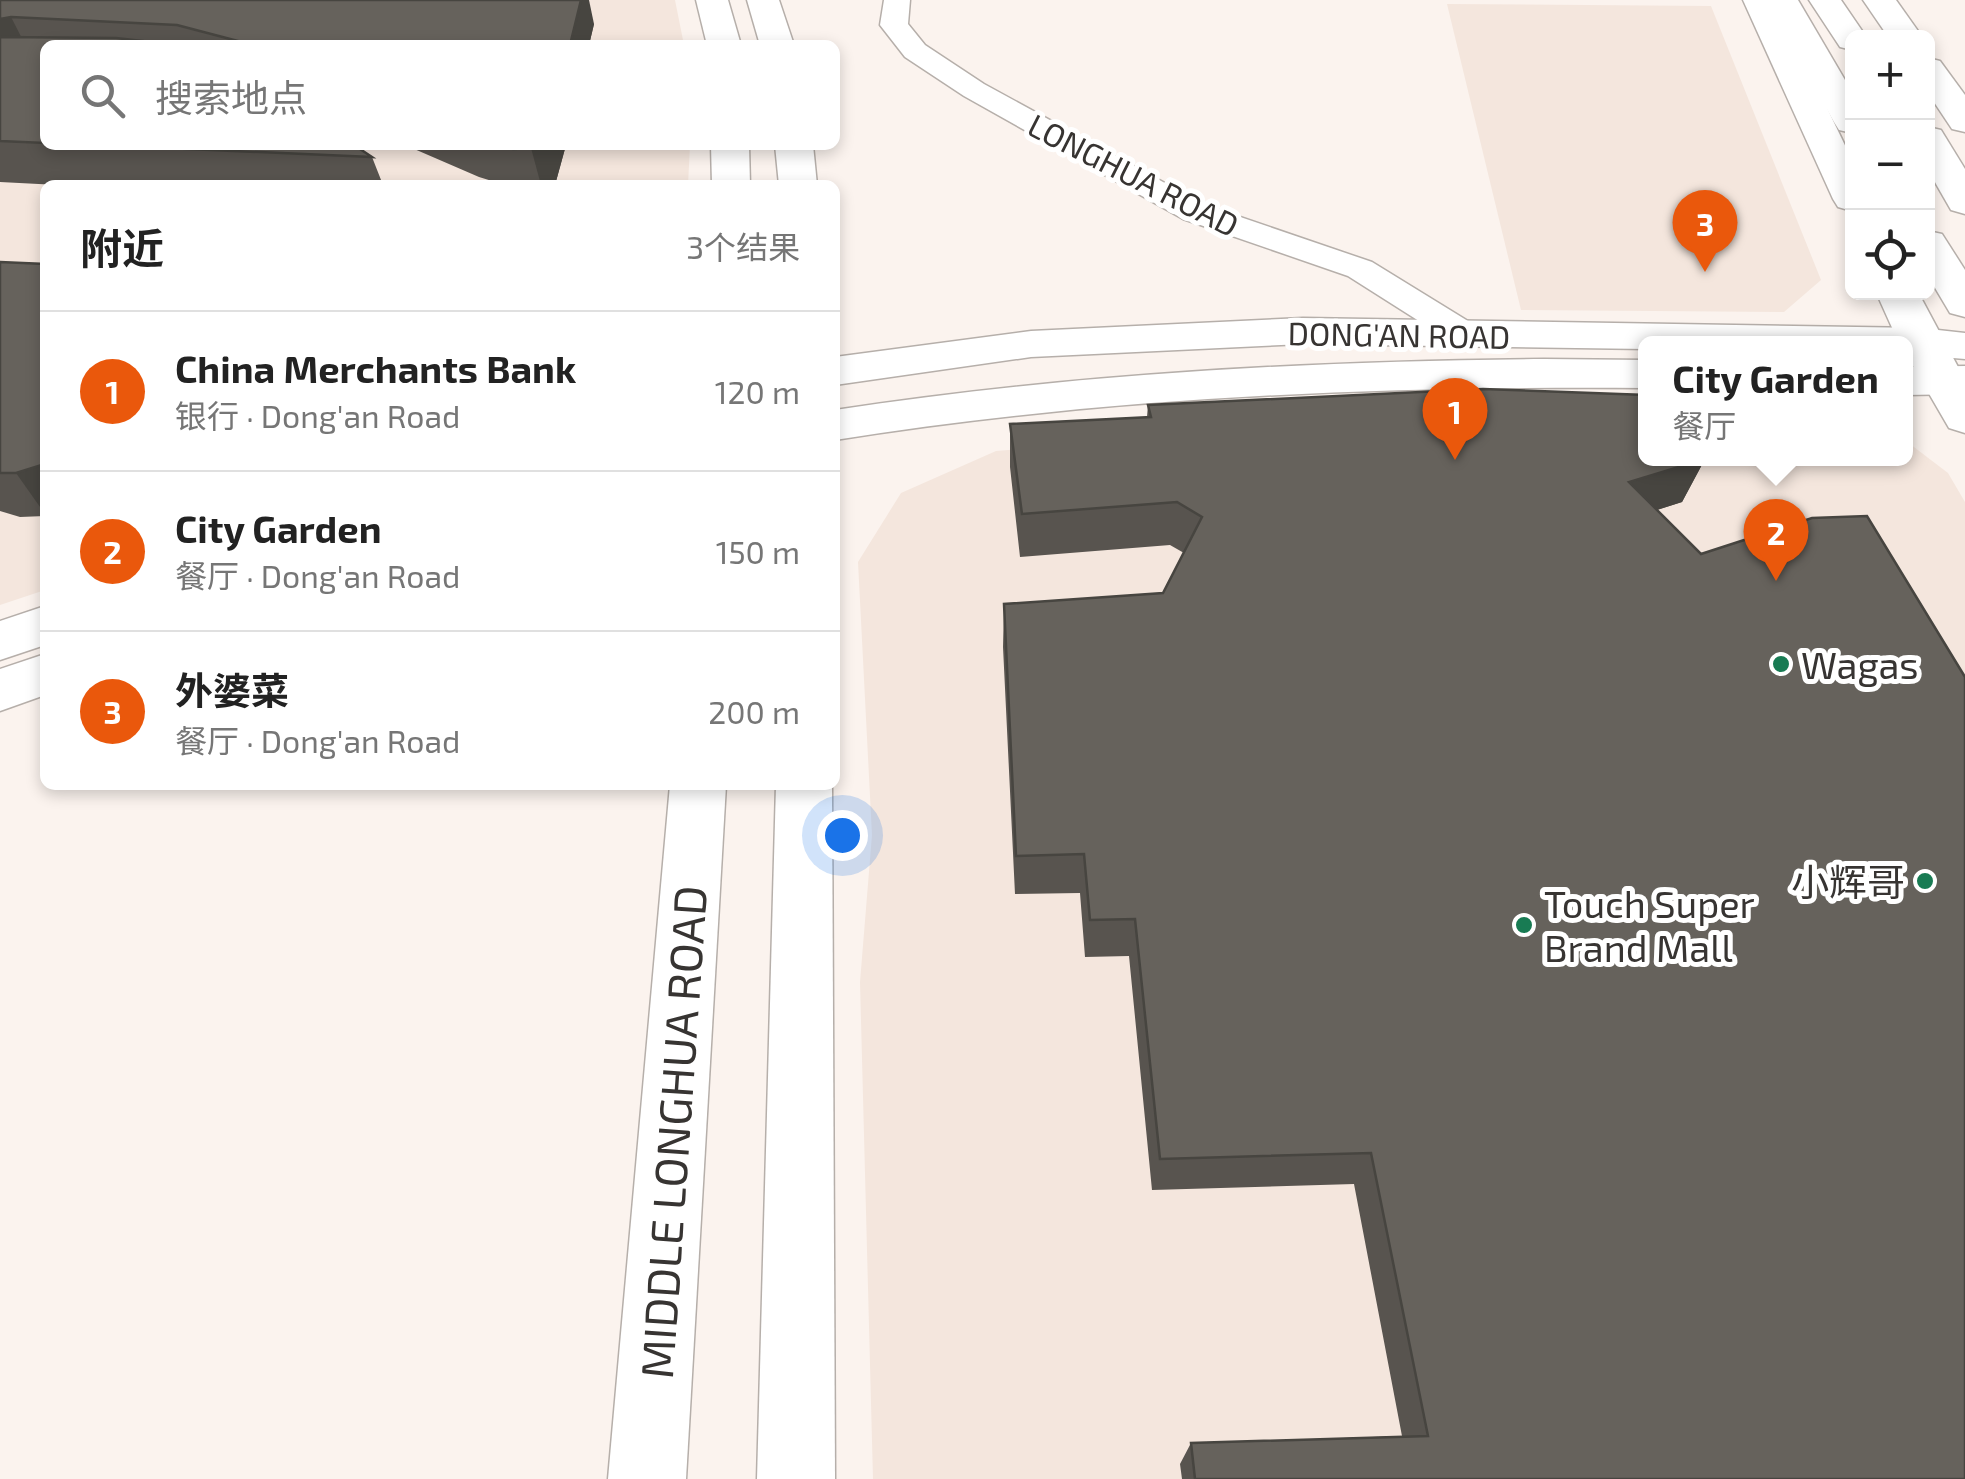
<!DOCTYPE html>
<html lang="zh">
<head>
<meta charset="utf-8">
<style>
  body { margin:0; font-family:"Exo 2","Noto Sans SC",sans-serif; background:#f2f2f2; color:#222 }
  .controls { position:absolute; right:30px; top:30px; display:grid; overflow:hidden; border-radius:15px; box-shadow:0 5px 15px #0003 }
  .controls button { width:90px; height:90px; display:grid; place-items:center; padding:0; border:0; border-bottom:2px solid #e0e0e0; background:#fff; color:#222; font:50px sans-serif }
  .you { position:absolute; left:842px; top:835px; width:35px; height:35px; margin:-25px; border:8px solid #fff; border-radius:50%; background:#1a73e8; box-shadow:0 0 0 15px #1a73e833 }
  .badge { display:grid; place-items:center; width:65px; height:65px; border-radius:50%; background:#ea580c; color:#fff; font-size:32px; font-weight:700 }
  .pin { position:absolute; translate:-50% -82px; filter:drop-shadow(0 2px 5px #0008) }
  .pin::after { content:''; position:absolute; top:52px; width:35px; height:30px; background:inherit; clip-path:polygon(0 0,100% 0,50% 100%) }
  .popup { position:absolute; left:1638px; top:336px; width:275px; height:130px; box-sizing:border-box; display:grid; place-content:center; border-radius:15px; background:#fff; filter:drop-shadow(0 2px 8px #0005); font-size:32px; white-space:nowrap; color:#767676 }
  .popup b { font-size:38px; color:#222 }
  .popup::after { content:''; position:absolute; left:50%; top:100%; margin-left:-20px; border:20px solid transparent; border-top-color:#fff }
  .list { margin:0; padding:0; list-style:none }
  h2 { display:flex; justify-content:space-between; align-items:center; height:130px; margin:0; padding:0 40px; font-size:42px }
  h2 small { font-size:32px; font-weight:400; color:#767676 }
  .list li { display:grid; grid-template-columns:65px 1fr auto; gap:30px; align-items:center; box-sizing:border-box; height:160px; padding:0 40px; border-top:2px solid #e0e0e0 }
  .list b { display:block; font-size:38px; white-space:nowrap }
  .list p { margin:0; font-size:32px; white-space:nowrap; color:#767676 }
  .list em { font-size:32px; font-style:normal; color:#767676 }
  .icon { flex:none; width:55px; height:55px; fill:none; stroke:currentColor; stroke-width:2; stroke-linecap:round; stroke-linejoin:round }
  .map { position:relative; flex:none; width:1965px; height:1479px; overflow:hidden }
  .search { position:absolute; background:#fff; box-shadow:0 5px 15px #0003; left:40px; top:40px; width:800px; height:110px; display:flex; align-items:center; gap:25px; box-sizing:border-box; padding:0 35px; border-radius:15px; color:#767676; font-size:38px }
  .panel { position:absolute; background:#fff; box-shadow:0 5px 15px #0003; left:40px; top:180px; width:800px; height:610px; border-radius:15px }
  .map>svg:first-child { display:block }
</style>
</head>
<body>
<div class="map">
<svg width="1965" height="1479" viewBox="0 0 1965 1479">
  <rect width="100%" height="100%" fill="#fbf3ee"/>
  <g fill="#f4e6dd">
    <polygon points="0,0 675,0 684,45 45,45 45,145 690,145 688,185 45,185 45,590 0,605"/>
    <polygon points="1447,4 1711,6 1821,280 1784,312 1521,310"/>
    <polygon points="1267,428 1646,458 1906,458 1906,441 1948,473 1965,502 1965,1479 873,1479 860,982 872,835 858,562 901,493 996,451"/>
  </g>
  <g fill="none" stroke-linecap="round" stroke-linejoin="round">
    <defs>
      <polygon id="minor" points="884,0 910,0 908,24 925,45 984,84 1205,205 1372,262 1476,326 1482,334 1476,342 1464,345 1452,342 1348,276 1183,219 964,96 905,57 880,25"/>
      <g id="tertiary">
        <polygon points="1303,318 1920,328 1965,333 1965,359 1906,354 1906,344 1646,344 1646,349 1303,344 1031,357 835,385 835,357 1031,331"/>
        <path d="M1544 359 1646 360V388C1373 386 1104 397 835 440V410C1071 374 1306 361 1544 359Z"/>
        <polygon points="1965,366 1965,394 1906,395 1906,367"/>
        <polygon points="45,606 45,645 0,660 0,621"/>
        <polygon points="45,654 45,695 0,711 0,669"/>
      </g>
      <g id="secondary">
        <polygon points="696,0 728,0 741,45 707,45"/>
        <polygon points="747,0 779,0 794,45 760,45"/>
        <polygon points="711,145 749,145 750,185 712,185"/>
        <polygon points="775,145 813,145 817,185 779,185"/>
        <polygon points="670,785 726,785 686,1479 608,1479"/>
        <polygon points="776,785 832,785 835,1479 757,1479"/>
      </g>
      <g id="primary">
        <polygon points="1743,0 1775,0 1852,160 1852,211 1838,207 1833,199"/>
        <polygon points="1863,0 1896,0 1923,38 1889,38"/>
        <polygon points="1928,58 1940,61 1965,95 1965,132 1952,129 1928,93"/>
        <polygon points="1876,292 1918,292 1965,380 1965,433 1949,428 1906,354 1906,344 1898,341"/>
      </g>
      <g id="trunk">
        <polygon points="1766,0 1798,0 1852,92 1852,133 1839,130 1834,122"/>
        <polygon points="1809,0 1841,0 1867,38 1852,38 1852,50 1840,47"/>
        <polygon points="1928,127 1941,130 1965,169 1965,214 1951,210 1928,170"/>
        <polygon points="1928,231 1942,234 1965,270 1965,317 1950,313 1928,276"/>
      </g>
    </defs>
    <use href="#minor" stroke="#b6afaa" stroke-width="3"/>
    <use href="#tertiary" stroke="#b6afaa" stroke-width="3"/>
    <use href="#secondary" stroke="#b6afaa" stroke-width="3"/>
    <use href="#primary" stroke="#b6afaa" stroke-width="3"/>
    <use href="#trunk" stroke="#b6afaa" stroke-width="3"/>
    <use href="#minor" fill="#fff" fill-rule="evenodd"/>
    <use href="#tertiary" fill="#fff" fill-rule="evenodd"/>
    <use href="#secondary" fill="#fff" fill-rule="evenodd"/>
    <use href="#primary" fill="#fff" fill-rule="evenodd"/>
    <use href="#trunk" fill="#fff" fill-rule="evenodd"/>
  </g>
  <g fill="#58544f">
    <polygon points="0,0 594,24 589,45 45,45 45,145 354,145 372,157 383,185 58,185 0,182"/>
    <polygon points="405,145 566,145 555,185 505,185 479,177"/>
    <polygon points="0,262 45,264 45,516 20,517 0,511"/>
    <polygon points="1148,405 1705,459 1682,502 1657,510 1965,1479 1182,1479 1180,1464 1191,1443 1402,1436 1354,1184 1152,1190 1129,956 1085,957 1080,893 1015,894 1003,647 1004,604 1163,593 1184,553 1170,545 1020,557 1010,467 1010,424 1147,417"/>
  </g>
  <g fill="#474540">
    <polygon points="581,0 589,0 594,24 589,45 570,45"/>
    <polygon points="11,17 32,58 0,63 0,19"/>
    <polygon points="539,145 566,145 555,185 541,185 531,148"/>
    <polygon points="1705,459 1682,502 1609,525 1629,482"/>
    <polygon points="45,464 45,514 16,473"/>
  </g>
  <g fill="#66625c" stroke="#474540" stroke-width="2.5">
    <polygon points="0,0 581,0 570,45 253,45 177,25 11,17 0,19"/>
    <polygon points="0,37 116,38 160,43 165,45 45,45 45,143 0,141"/>
    <polygon points="97,145 354,145 372,157"/>
    <polygon points="501,145 539,145 531,148 513,149"/>
    <polygon points="0,262 45,264 45,464 16,473 0,473"/>
    <polygon points="1483,389 1646,395 1646,458 1705,459 1629,482 1701,554 1812,518 1867,516 1965,677 1965,1479 1195,1479 1191,1443 1428,1436 1371,1153 1160,1159 1135,919 1090,920 1084,854 1016,856 1004,604 1163,593 1202,517 1177,502 1022,514 1010,424 1151,417 1148,405"/>
  </g>
  <g fill="#187b53" stroke="#fff" stroke-width="4">
    <circle cx="1781" cy="664" r="10"/>
    <circle cx="1925" cy="881" r="10"/>
    <circle cx="1524" cy="925" r="10"/>
  </g>
  <g text-anchor="middle" dominant-baseline="central" stroke-width="10" stroke-linejoin="round" paint-order="stroke">
    <g font-size="32" fill="#373432" stroke="#fff">
      <text transform="translate(1134 174) rotate(27)">LONGHUA ROAD</text>
      <text transform="translate(1399 334) rotate(1)">DONG'AN ROAD</text>
    </g>
    <g font-size="38" fill="#373432" stroke="#fff" text-anchor="start">
      <text x="1801" y="664">Wagas</text>
      <text x="1905" y="881" text-anchor="end">小辉哥</text>
      <text x="1544" y="903">Touch Super<tspan x="1544" dy="44">Brand Mall</tspan></text>
    </g>
    <g font-size="45" fill="#373432" stroke="#fff">
      <text transform="translate(672 1132) rotate(-86)">MIDDLE LONGHUA ROAD</text>
    </g>
  </g>
</svg>
<div class="controls">
<button>+</button>
<button>−</button>
<button><svg class="icon" aria-label="locate" viewBox="0 0 24 24"><circle cx="12" cy="12" r="6"/><path d="M12 2v4M12 18v4M2 12h4M18 12h4"/></svg></button>
</div>
<div class="you"></div>
<div class="pin badge" style="left:1455px;top:460px">1</div>
<div class="pin badge" style="left:1776px;top:581px">2</div>
<div class="popup"><b>City Garden</b>餐厅</div>
<div class="pin badge" style="left:1705px;top:272px">3</div>
<div class="search"><svg class="icon" aria-label="search" viewBox="0 0 24 24"><circle cx="10" cy="10" r="6"/><path d="M15 15l6 6"/></svg>搜索地点</div>
<section class="panel">
<h2>附近<small>3个结果</small></h2>
<ul class="list">
<li><span class="badge">1</span><div><b>China Merchants Bank</b><p>银行 · Dong'an Road</p></div><em>120 m</em></li>
<li><span class="badge">2</span><div><b>City Garden</b><p>餐厅 · Dong'an Road</p></div><em>150 m</em></li>
<li><span class="badge">3</span><div><b>外婆菜</b><p>餐厅 · Dong'an Road</p></div><em>200 m</em></li>
</ul>
</section>
</div>
</body>
</html>
